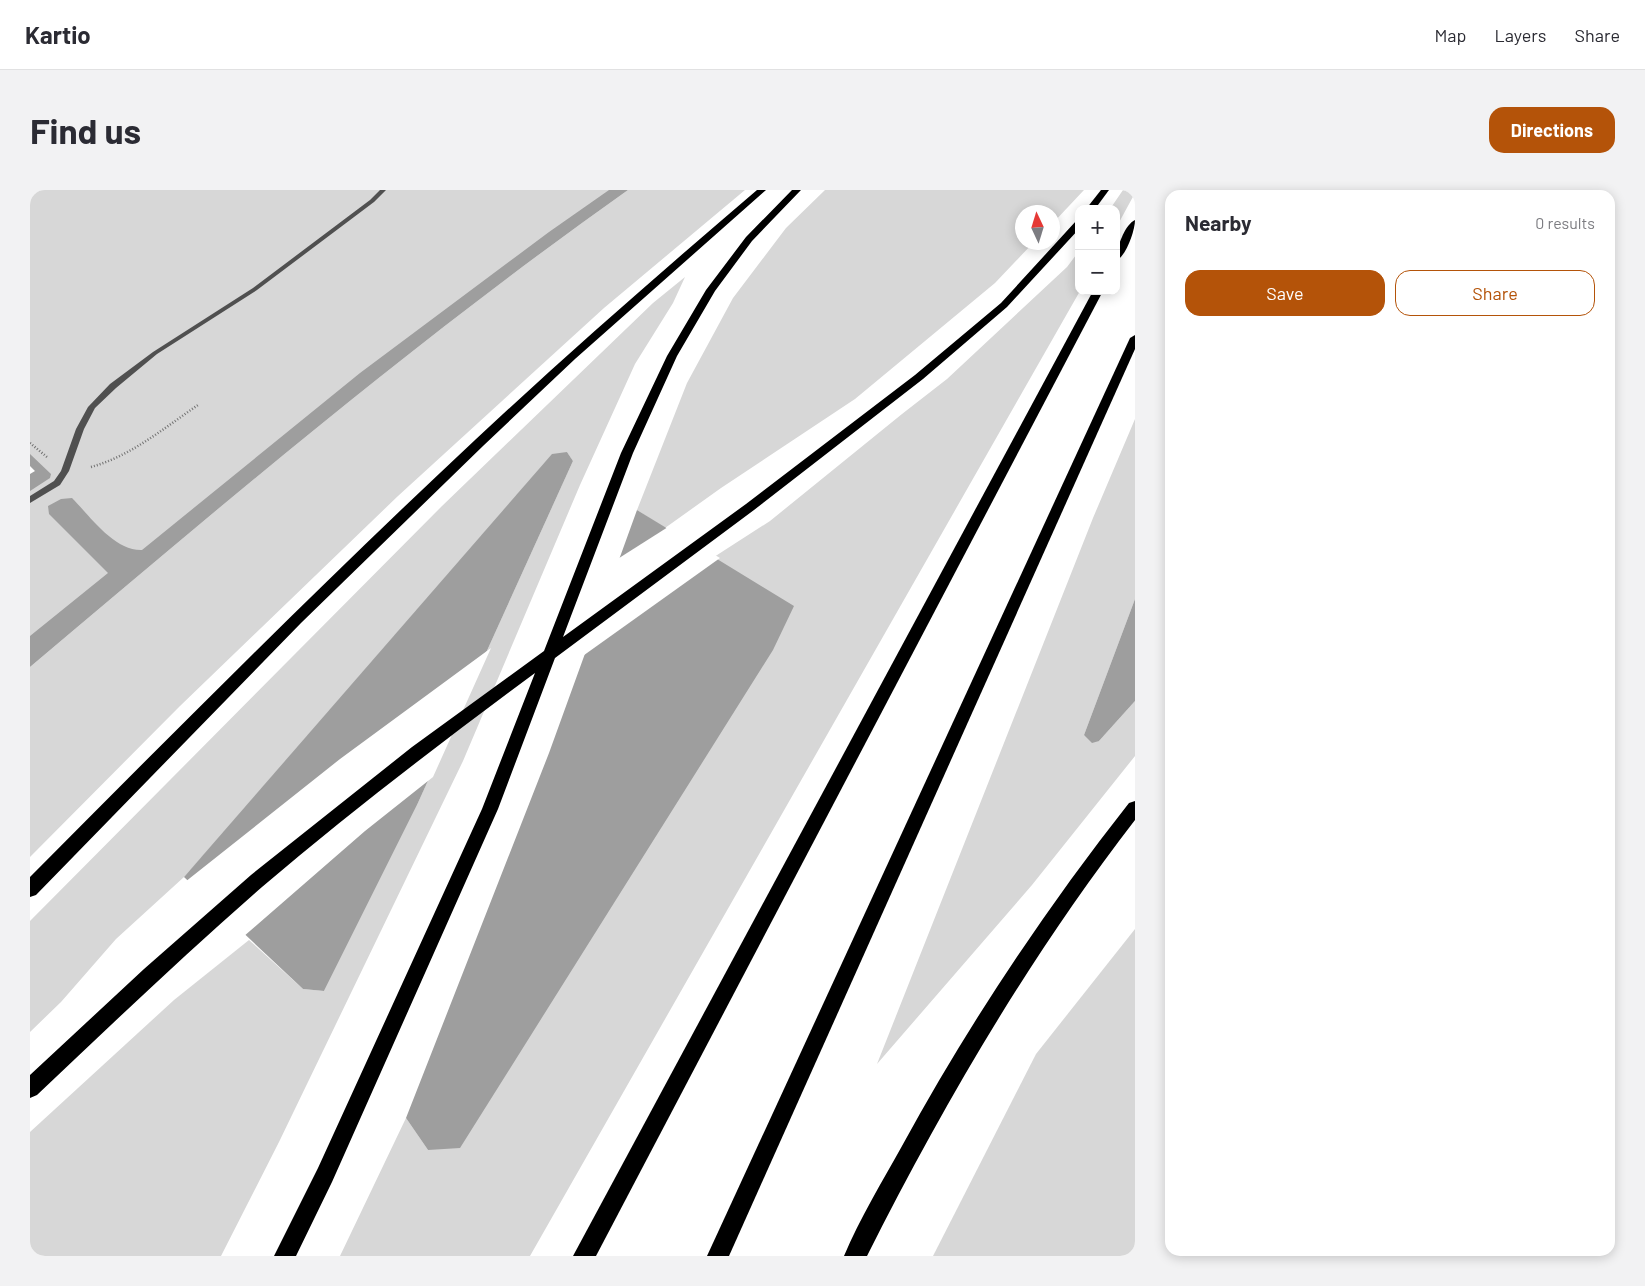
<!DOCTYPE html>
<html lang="en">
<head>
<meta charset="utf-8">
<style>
  body { margin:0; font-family:Barlow,sans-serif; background:#f2f2f3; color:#2b2b33 }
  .controls { position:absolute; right:15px; top:15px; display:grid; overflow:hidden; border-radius:10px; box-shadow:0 2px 12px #0003 }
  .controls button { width:45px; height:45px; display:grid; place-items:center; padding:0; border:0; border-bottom:1px solid #e1e1e2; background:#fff; color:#2b2b33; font:25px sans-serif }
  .compass { position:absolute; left:985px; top:15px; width:45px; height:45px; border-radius:50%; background:#fff; box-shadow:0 2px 12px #0003; rotate:356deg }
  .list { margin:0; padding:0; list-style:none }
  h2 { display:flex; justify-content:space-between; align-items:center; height:65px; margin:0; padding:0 20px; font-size:21px }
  h2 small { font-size:16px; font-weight:400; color:#7c7c81 }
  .actions { display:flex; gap:10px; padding:15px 20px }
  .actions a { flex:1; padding:11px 0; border:1px solid #b45309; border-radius:15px; text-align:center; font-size:18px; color:#b45309 }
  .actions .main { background:#b45309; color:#fff }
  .map { position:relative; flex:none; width:1105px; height:1066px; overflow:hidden; border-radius:15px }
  header { display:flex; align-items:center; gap:30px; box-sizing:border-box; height:70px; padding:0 25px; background:#fff; border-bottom:1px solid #e1e1e2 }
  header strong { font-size:24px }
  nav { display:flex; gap:28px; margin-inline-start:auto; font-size:18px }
  .intro { display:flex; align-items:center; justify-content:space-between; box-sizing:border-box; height:120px; padding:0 30px }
  h1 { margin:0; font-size:35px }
  .button { padding:12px 22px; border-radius:15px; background:#b45309; color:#fff; font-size:18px; font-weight:700 }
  main { display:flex; gap:30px; padding:0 30px }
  aside { flex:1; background:#fff; border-radius:15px; box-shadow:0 2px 12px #0003 }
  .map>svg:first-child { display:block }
</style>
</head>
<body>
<header>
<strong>Kartio</strong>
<nav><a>Map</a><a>Layers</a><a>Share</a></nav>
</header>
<div class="intro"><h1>Find us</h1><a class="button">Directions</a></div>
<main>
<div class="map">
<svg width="1105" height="1066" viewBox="0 0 1105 1066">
  <rect width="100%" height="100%" fill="#fff"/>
  <g fill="#d7d7d7">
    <polygon points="0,0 589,0 499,66 0,467 0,294 13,286 0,272"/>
    <path d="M598 0H715L574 118 368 306 150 516 0 667V477C194 313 390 147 598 0Z"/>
    <polygon points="795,0 1054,0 1023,33 1022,22 992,22 992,52 1003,53 965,93 825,209 691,298 635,338 607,320 657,193 703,108 756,38"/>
    <polygon points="1093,0 1105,0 1105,3 1086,38 1086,19 1080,19"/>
    <polygon points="1049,61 1049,101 1050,101 500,1066 310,1066 376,928 398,960 684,367 740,331 872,224 917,189 1037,77"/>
    <polygon points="655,87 643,113 605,174 550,295 433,571 249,952 191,1066 0,1066 0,942 144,810 219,750 273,799 294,801 387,615 543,271 537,262 154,687 86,749 31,812 0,842 0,731 412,316 623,113"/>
    <polygon points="1105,229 1105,409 1054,545 1069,551 1105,511 1105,566 1002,695 847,874 1063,328"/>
    <polygon points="1105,739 1105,1066 903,1066 1006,864"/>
  </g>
  <g fill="#9e9e9e">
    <path d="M579 0H598C390 147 194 313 0 477V446L78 383 19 324 18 316 31 309 42 308C60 326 84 361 112 360L330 183 519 42Z"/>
    <polygon points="537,262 543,271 387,615 294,801 273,799 154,687 522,264"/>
    <polygon points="0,264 21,284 20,288 0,301 0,284 5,281 0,276"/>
    <polygon points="607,320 764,416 743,460 430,958 398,960 376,928 519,563"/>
    <polygon points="1105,409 1105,511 1069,551 1062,553 1054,545"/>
  </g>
  <g fill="#fff">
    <polygon points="638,337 690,368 550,468 586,370"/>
    <polygon points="461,458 403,587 335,641 213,747 155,692 310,569"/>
  </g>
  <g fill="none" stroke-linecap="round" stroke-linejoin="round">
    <g stroke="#727272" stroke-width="2.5" stroke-dasharray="1 2" stroke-linecap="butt">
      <polyline points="0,253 17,267"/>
      <path d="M61 277C101 266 134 238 168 215"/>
    </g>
    <polygon fill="#505050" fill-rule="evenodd" points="350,0 356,0 344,12 227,100 127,164 86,198 65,218 54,239 39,281 30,295 0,313 0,306 24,291 31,281 46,239 58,217 80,194 123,162 223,98 340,10"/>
    <g fill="#000" fill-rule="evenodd">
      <path d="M727 0H736L545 169 453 256 271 433 6 705 0 707V687C146 540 293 392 445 250 537 164 631 82 727 0Z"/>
      <path d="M762 0H771L722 51 685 101 647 166 603 263 533 447 716 314 885 185 971 113 1046 31 1049 30V39L977 117 893 189 724 320 525 468 468 619 302 992 266 1066H244L288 978 452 619 505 483C412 552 320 622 232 697 155 764 81 835 7 905L0 908V885L114 779 221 685 382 557 514 461 591 263 637 166 676 100 716 47Z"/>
      <polygon points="1071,0 1079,0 1065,19 1056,19"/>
      <path d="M1105 30C1105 41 1096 66 1086 71 1086 60 1094 35 1105 30Z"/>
      <polygon points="1063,101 1073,101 566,1066 543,1066"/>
      <polygon points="1105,145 1105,159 699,1066 677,1066 1100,148"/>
      <path d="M1105 611V630C1000 766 914 913 837 1066H814C830 1028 852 992 872 956 938 835 1014 721 1099 613Z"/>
    </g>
  </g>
</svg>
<div class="controls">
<button>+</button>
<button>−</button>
</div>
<svg class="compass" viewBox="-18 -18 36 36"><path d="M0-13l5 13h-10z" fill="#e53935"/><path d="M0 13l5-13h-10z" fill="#7c7c81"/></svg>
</div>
<aside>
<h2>Nearby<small>0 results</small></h2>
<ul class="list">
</ul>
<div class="actions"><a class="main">Save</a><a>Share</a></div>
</aside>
</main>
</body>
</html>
